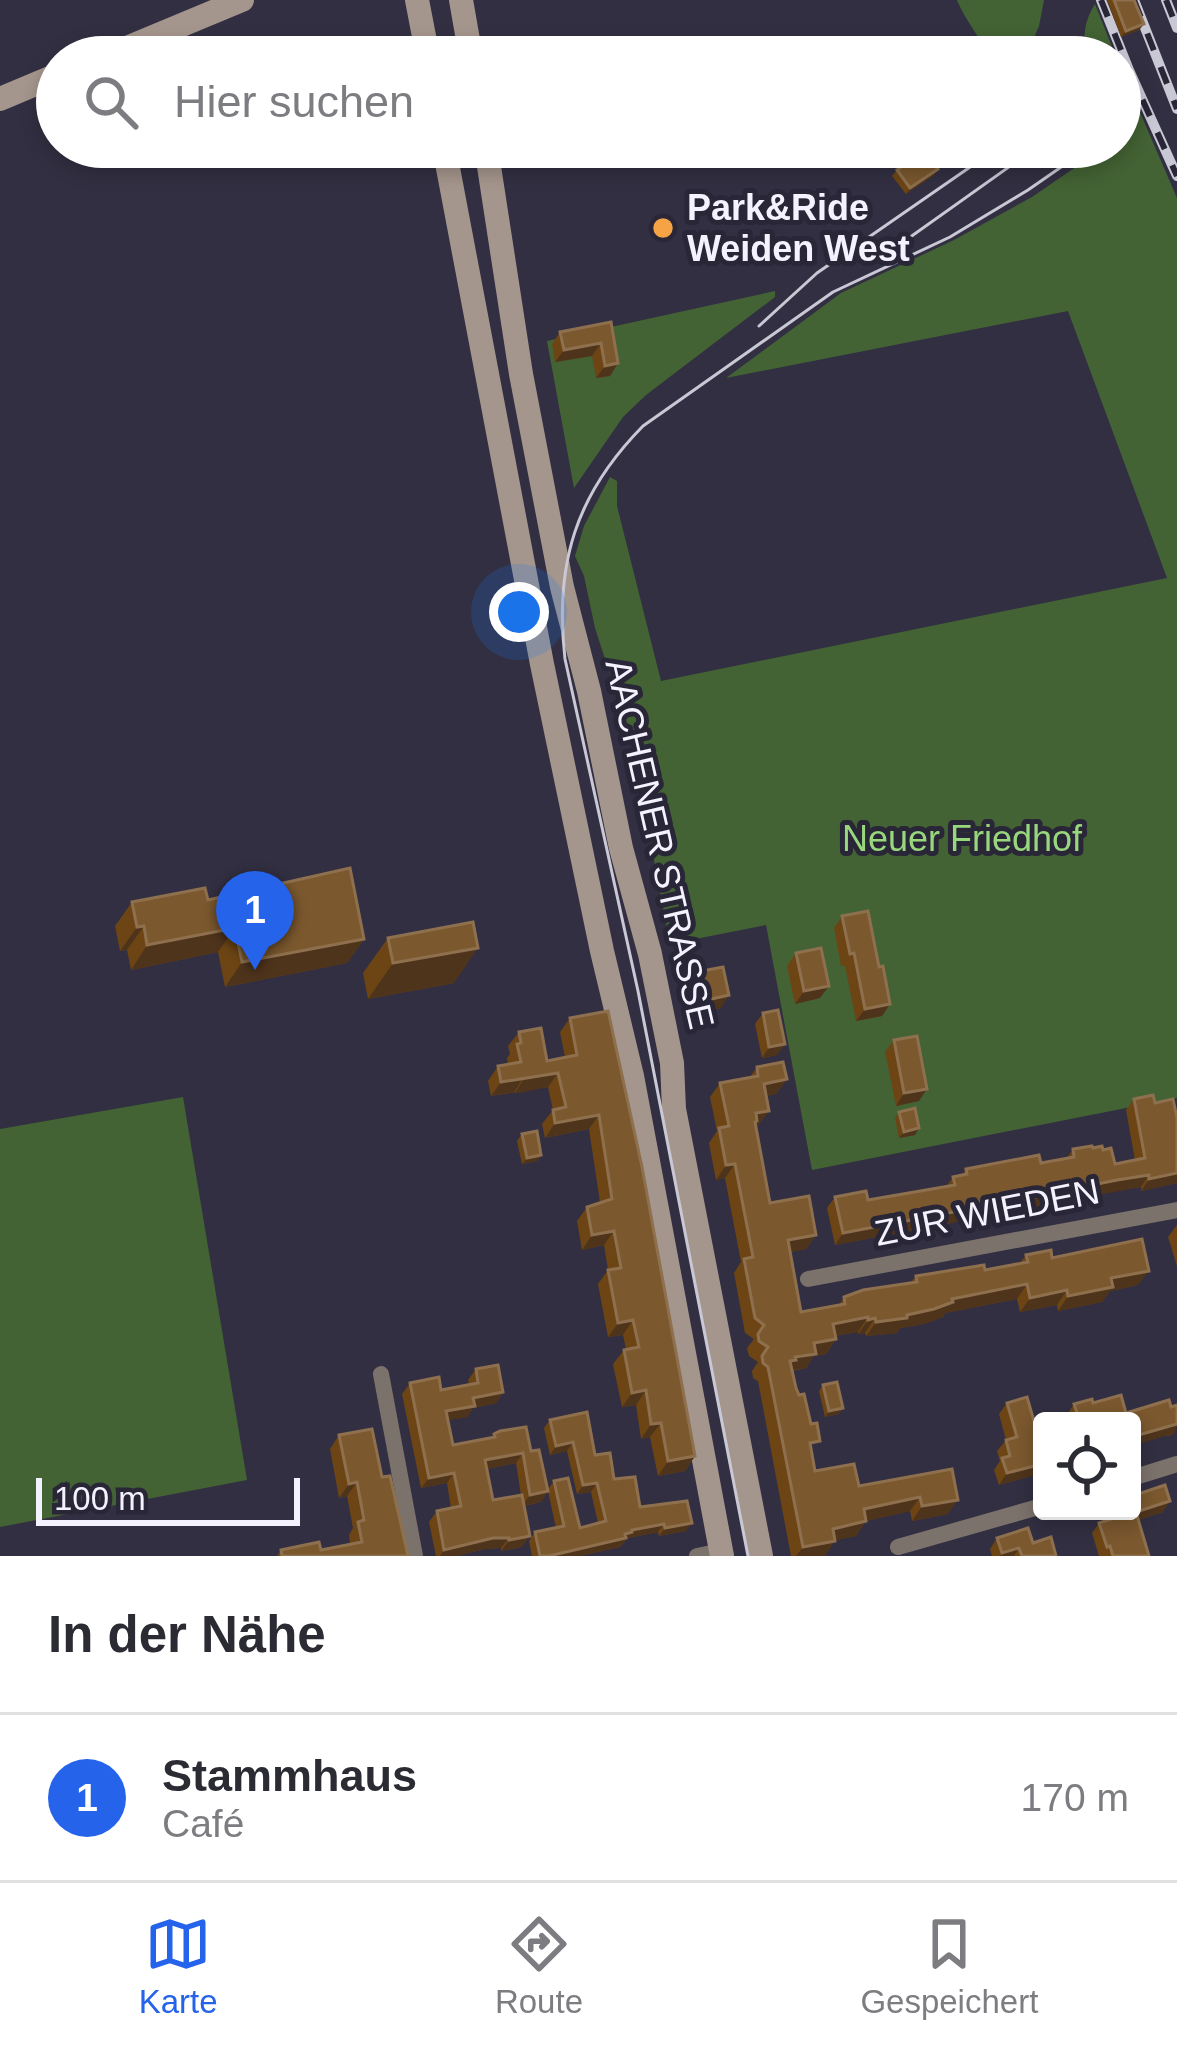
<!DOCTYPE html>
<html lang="de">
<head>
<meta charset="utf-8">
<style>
  body { margin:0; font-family:Helvetica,sans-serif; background:#f2f2f3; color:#2b2b33 }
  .controls { position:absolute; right:36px; bottom:36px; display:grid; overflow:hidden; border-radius:12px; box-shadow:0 6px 18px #0003 }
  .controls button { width:108px; height:108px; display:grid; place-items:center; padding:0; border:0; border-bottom:3px solid #e1e1e2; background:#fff; color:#2b2b33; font:60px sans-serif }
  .scale { position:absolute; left:36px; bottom:30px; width:264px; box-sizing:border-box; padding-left:12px; border:6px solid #f3f2fe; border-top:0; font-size:33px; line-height:42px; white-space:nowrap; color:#f3f2fe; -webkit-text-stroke:9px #282637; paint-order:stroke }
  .you { position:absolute; left:519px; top:612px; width:42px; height:42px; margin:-30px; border:9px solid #fff; border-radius:50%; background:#1a73e8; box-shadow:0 0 0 18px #1a73e833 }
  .badge { display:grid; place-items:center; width:78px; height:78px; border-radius:50%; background:#2563eb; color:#fff; font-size:39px; font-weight:700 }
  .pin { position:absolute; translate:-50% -99px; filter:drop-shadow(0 3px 6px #0008) }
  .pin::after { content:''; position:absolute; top:63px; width:42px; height:36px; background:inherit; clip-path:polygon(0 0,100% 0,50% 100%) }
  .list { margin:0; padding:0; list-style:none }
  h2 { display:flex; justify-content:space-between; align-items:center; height:156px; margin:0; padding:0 48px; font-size:51px }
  h2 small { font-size:39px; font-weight:400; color:#7c7c81 }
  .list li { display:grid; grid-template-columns:78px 1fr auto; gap:36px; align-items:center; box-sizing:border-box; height:168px; padding:0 48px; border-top:3px solid #e1e1e2 }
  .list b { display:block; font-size:45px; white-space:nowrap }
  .list p { margin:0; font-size:39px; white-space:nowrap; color:#7c7c81 }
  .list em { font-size:39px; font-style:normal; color:#7c7c81 }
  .icon { flex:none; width:66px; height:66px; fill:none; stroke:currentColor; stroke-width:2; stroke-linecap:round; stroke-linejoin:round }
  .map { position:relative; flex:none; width:1177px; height:1556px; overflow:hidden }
  .search { position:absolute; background:#fff; box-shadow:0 6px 18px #0003; left:36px; right:36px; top:36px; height:132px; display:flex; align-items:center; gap:30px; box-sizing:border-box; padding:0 42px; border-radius:66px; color:#7c7c81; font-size:45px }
  .sheet { height:324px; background:#fff }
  nav { display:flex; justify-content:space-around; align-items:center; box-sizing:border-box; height:168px; border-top:3px solid #e1e1e2; background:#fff; font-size:33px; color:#7c7c81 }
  nav a { display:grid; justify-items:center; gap:6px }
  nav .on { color:#2563eb }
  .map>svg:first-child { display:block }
</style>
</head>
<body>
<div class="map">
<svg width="1177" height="1556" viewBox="0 0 1177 1556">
  <rect width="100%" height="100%" fill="#322f42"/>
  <g fill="#436334">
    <path d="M957 0H1044L1039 26 1026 57H987C981 36 965 21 957 0Z"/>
    <path d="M1095 4 1116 57H1087C1082 38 1084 21 1095 4Z"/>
    <polygon points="1120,66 1177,198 1177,1098 812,1170 766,925 670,944 631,739 595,628 584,576 575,556 584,526 610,477 617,481 617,506 661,681 1167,578 1068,311 726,378 841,293 954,240 1032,197 1105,147 1120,147"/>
    <polygon points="775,291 775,297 646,395 623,417 574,488 547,341"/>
    <polygon points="183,1097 247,1480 0,1527 0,1129"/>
  </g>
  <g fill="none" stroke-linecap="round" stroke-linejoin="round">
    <g stroke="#7c726c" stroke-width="16">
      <polyline points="808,1279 1177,1210"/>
      <polyline points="381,1374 415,1556"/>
      <polyline points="1132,1478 1177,1464"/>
      <polyline points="898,1547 1042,1506"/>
      <polyline points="697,1556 721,1551"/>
    </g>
    <g stroke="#a5968d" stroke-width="24">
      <polyline points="417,0 428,57"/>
      <polyline points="461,0 471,57"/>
      <polyline points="105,57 242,0"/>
      <polyline points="0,99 57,75"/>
      <polyline points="444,147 542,664 602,951 632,1076 722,1556"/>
      <polyline points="486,147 521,374 562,587 589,691 621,848 650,954 672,1063 674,1109 761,1556"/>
    </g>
    <g stroke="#c9c8d5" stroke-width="3">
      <polyline points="892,250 1037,147"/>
      <polyline points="759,326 817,273 999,147"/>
      <path d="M748 1556 638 991 565 659C554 564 576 494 643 426L833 292 950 237 1028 190 1090 147"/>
    </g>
    <defs>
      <g id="rail">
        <polyline points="1101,0 1129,70 1177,176"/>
        <polyline points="1134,0 1177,109"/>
        <polyline points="1166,0 1177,28"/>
      </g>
    </defs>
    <use href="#rail" stroke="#c9c8d5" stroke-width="10"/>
    <use href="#rail" stroke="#282637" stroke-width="6" stroke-dasharray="18" stroke-linecap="butt"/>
  </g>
  <g fill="#6d4515" fill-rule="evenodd">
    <polygon points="1107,0 1134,0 1144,24 1139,30 1121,37"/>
    <polygon points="938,169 934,175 906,194 892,176 897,170"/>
    <polygon points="611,322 618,363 610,376 596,378 592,356 555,362 552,344 560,332"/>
    <polygon points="290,880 364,939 347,963 225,987 218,952 131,970 127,950 120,951 115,926 132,902 208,900 288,883"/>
    <polygon points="842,916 879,967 890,1004 882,1016 856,1021 845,966 841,966 834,928"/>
    <polygon points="388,938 454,983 368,999 363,973"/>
    <polygon points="796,953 820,998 795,1004 787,966"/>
    <polygon points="697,972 721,1008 694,1013 689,984"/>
    <polygon points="608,1011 695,1456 685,1471 658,1476 650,1437 641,1439 636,1405 622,1407 613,1364 624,1350 626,1349 623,1335 608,1337 598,1284 608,1270 604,1245 582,1250 577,1221 587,1207 600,1202 589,1129 545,1138 542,1124 553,1110 548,1087 491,1096 488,1081 498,1066 508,1064 507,1058 510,1054 508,1046 519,1032 547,1061 565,1057 560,1032 570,1018"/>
    <polygon points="763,1013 785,1044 777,1055 762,1058 755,1024"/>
    <polygon points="894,1040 919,1101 896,1106 885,1052"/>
    <polygon points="757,1067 787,1079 776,1094 766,1096 769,1111 758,1125 755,1126 770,1203 816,1235 806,1249 790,1252 801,1312 839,1305 844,1297 911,1282 916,1276 985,1270 1020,1263 1026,1255 1052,1258 1138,1285 1110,1291 1102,1302 1058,1311 1057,1305 1020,1312 1017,1299 945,1313 943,1317 924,1324 900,1328 897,1333 866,1336 865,1333 858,1334 858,1332 835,1336 836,1339 826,1354 814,1356 806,1368 792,1371 815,1471 859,1486 952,1469 948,1514 912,1521 910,1511 866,1521 856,1536 835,1540 825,1556 791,1556 758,1381 753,1378 752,1371 758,1362 749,1356 747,1348 754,1339 745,1333 734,1273 741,1262 725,1178 716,1180 709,1143 717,1131 710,1097 720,1083 750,1077"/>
    <polygon points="1134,1099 1155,1103 1177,1118 1177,1183 1141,1191 1141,1187 1109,1192 1039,1206 1010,1212 1006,1218 983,1222 982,1217 835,1245 827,1208 835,1197 868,1200 946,1187 953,1177 962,1175 966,1169 1041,1163 1067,1158 1073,1149 1093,1148 1103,1150 1115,1164 1135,1160 1126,1110"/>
    <polygon points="899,1112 915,1135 899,1138 895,1118"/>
    <polygon points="522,1134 541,1155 537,1161 522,1164 517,1141"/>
    <polygon points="1177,1225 1177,1266 1168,1237"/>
    <path d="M476 1369 503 1392 496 1403 473 1408 467 1417 448 1420 453 1445 492 1437 494 1434 531 1451 548 1489 554 1481 580 1528 598 1523 591 1492 577 1494 567 1451 550 1455 544 1428 550 1420 595 1455 614 1479 640 1507 686 1531 659 1536 658 1532 628 1538 620 1547 580 1556H532L529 1541 535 1532 556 1528 548 1491 541 1502 524 1506 522 1547 501 1551V1548L485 1549 456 1556H436L429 1522 437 1511 451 1508 447 1483 421 1488 402 1394 410 1383 441 1390 469 1385 468 1380ZM516 1463 521 1495 493 1500 487 1469Z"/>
    <polygon points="823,1385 843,1408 839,1414 825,1417 819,1391"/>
    <polygon points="1007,1403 1038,1435 1042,1434 1042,1473 999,1485 994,1470 1000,1461 997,1451 1006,1440 999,1414"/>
    <polygon points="1093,1403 1126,1413 1175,1433 1168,1436 1132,1421 1068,1421 1066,1416 1074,1404"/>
    <polygon points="339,1435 382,1477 408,1556 277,1556 281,1550 321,1550 350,1544 349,1535 353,1528 347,1496 339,1498 330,1449"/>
    <polygon points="1110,1511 1163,1512 1138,1520 1149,1556 1099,1556 1092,1533 1099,1523 1111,1519"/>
    <polygon points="997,1538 1033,1543 1056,1556 992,1556 990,1549"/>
  </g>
  <g fill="#4f341c">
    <polygon points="1144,24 1139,30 1121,37 1126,31"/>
    <polygon points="938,169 934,175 906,194 910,188"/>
    <polygon points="601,343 592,356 555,362 564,350"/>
    <polygon points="618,363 610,376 596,378 605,366"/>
    <polygon points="144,926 127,950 120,951 137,927"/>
    <polygon points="235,928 218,952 131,970 147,945"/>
    <polygon points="364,939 347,963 225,987 242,962"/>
    <polygon points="478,948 454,983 368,999 393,963"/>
    <polygon points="829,986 820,998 795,1004 804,991"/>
    <polygon points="729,995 721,1008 694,1013 703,1001"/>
    <polygon points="890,1004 882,1016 856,1021 865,1009"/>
    <polygon points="785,1044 777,1055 762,1058 769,1047"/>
    <polygon points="558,1073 548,1087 514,1094 524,1079"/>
    <polygon points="524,1077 514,1092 491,1096 501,1082"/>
    <polygon points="787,1079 776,1094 754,1099 764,1084"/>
    <polygon points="927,1089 919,1101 896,1106 904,1093"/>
    <polygon points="769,1111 758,1125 754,1126 756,1113"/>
    <polygon points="599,1115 589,1129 545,1138 555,1123"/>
    <polygon points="919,1128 915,1135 899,1138 904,1132"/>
    <polygon points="541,1155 537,1161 522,1164 527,1158"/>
    <polygon points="735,1164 725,1178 716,1180 726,1165"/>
    <polygon points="1177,1173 1177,1183 1141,1191 1149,1179"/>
    <polygon points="1149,1175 1141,1187 1039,1206 1010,1212 1006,1218 983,1222 991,1211 1014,1202"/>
    <polygon points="990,1205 982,1217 835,1245 843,1233"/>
    <polygon points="614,1231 604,1245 582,1250 592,1235"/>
    <polygon points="816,1235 806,1249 777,1255 788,1240"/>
    <polygon points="1149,1271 1138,1285 1110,1291 1102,1302 1058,1311 1068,1296 1111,1278"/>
    <polygon points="1027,1284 1017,1299 945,1313 943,1317 924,1324 900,1328 897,1333 866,1336 876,1322 907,1315 952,1299"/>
    <polygon points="1067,1290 1057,1305 1020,1312 1030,1298"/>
    <polygon points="868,1317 858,1332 823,1338 833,1324"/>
    <polygon points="875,1318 865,1333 858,1334 868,1320"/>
    <polygon points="633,1320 623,1335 608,1337 618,1323"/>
    <polygon points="836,1339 826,1354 814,1356 806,1368 788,1371 790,1361 814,1343"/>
    <polygon points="646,1390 636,1405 622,1407 632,1393"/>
    <polygon points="503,1392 496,1403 473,1408 467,1417 438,1422 446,1411 473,1398"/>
    <polygon points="843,1408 839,1414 825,1417 829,1411"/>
    <polygon points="661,1423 650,1437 641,1439 651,1424"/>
    <polygon points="1177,1424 1175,1433 1132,1446 1132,1437"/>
    <polygon points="573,1442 567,1451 550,1455 556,1446"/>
    <polygon points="523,1453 516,1463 477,1471 485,1460"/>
    <polygon points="695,1456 685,1471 658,1476 668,1461"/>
    <polygon points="1042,1464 1042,1473 999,1485 1007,1473"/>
    <polygon points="454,1473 447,1483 421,1488 429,1478"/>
    <polygon points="357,1482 347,1496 339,1498 349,1484"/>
    <polygon points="597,1483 591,1492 577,1494 583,1485"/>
    <polygon points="548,1491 541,1502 522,1506 530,1495"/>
    <polygon points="920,1497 910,1511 853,1524 864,1509"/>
    <polygon points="958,1500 948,1514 912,1521 922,1506"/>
    <polygon points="1170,1501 1163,1512 1128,1523 1136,1512"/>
    <polygon points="866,1521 856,1536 823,1543 833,1529"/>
    <polygon points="692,1523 686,1531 659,1536 665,1528"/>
    <polygon points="664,1524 658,1532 628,1538 620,1547 580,1556 549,1556 625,1534 632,1530"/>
    <polygon points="530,1536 522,1547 501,1551 509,1540"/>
    <polygon points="493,1538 509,1538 501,1548 485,1549 456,1556 440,1556 444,1550"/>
    <polygon points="835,1541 825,1556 796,1556 803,1547"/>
    <polygon points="1019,1548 1014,1556 1000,1556 1002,1553"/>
  </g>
  <g fill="#7b582e" stroke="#8e704e" stroke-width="3">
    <polygon points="1114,0 1134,0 1144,24 1126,31"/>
    <polygon points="925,150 938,169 910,188 897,170"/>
    <polygon points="611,322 618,363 605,366 601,343 564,350 560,332"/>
    <polygon points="350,868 364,939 242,962 235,928 147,945 144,926 137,927 132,902 205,888 208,900"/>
    <polygon points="868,911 879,967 883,966 890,1004 865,1009 854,953 850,954 842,916"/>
    <polygon points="473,922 478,948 393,963 388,938"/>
    <polygon points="821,948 829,986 804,991 796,953"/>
    <polygon points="723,967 729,995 703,1001 697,972"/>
    <polygon points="778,1010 785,1044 769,1047 763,1013"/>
    <polygon points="608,1011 642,1167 695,1456 668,1461 661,1423 651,1424 646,1390 632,1393 624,1350 639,1347 633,1320 618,1323 608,1270 621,1268 614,1231 592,1235 587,1207 612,1199 599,1115 555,1123 553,1110 566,1107 558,1073 501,1082 498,1066 521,1062 517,1044 521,1043 519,1032 541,1028 547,1061 577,1055 570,1018"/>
    <polygon points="917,1036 927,1089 904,1093 894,1040"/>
    <polygon points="783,1062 787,1079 764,1084 769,1111 756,1113 757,1121 755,1122 770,1203 809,1196 816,1235 788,1240 801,1312 845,1304 844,1297 863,1290 917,1282 916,1276 984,1265 985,1270 1028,1262 1026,1255 1051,1250 1052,1258 1142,1239 1149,1271 1111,1278 1113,1287 1068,1296 1067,1290 1030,1298 1027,1284 952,1299 953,1302 934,1309 907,1315 907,1318 876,1322 875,1318 868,1320 868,1317 833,1324 836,1339 814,1343 816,1354 795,1357 796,1360 790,1361 796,1388 799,1395 804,1394 811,1424 817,1423 820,1441 810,1443 815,1471 854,1464 859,1486 952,1469 958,1500 922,1506 920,1497 864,1509 866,1521 833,1529 835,1541 803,1547 768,1367 763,1363 762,1356 768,1347 759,1341 758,1334 764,1325 755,1318 744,1259 753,1257 735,1164 726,1165 719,1128 729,1126 720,1083 758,1076 757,1067"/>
    <polygon points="1153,1095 1155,1103 1173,1099 1177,1118 1177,1173 1149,1179 1149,1175 1117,1180 1047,1194 1014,1202 1014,1206 991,1211 990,1205 843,1233 835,1197 866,1191 868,1200 955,1185 953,1177 967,1174 966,1169 1039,1155 1041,1163 1074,1157 1073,1149 1092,1146 1093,1148 1102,1146 1103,1150 1111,1148 1115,1164 1145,1158 1134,1099"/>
    <polygon points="915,1108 919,1128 904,1132 899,1112"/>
    <polygon points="537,1131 541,1155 527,1158 522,1134"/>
    <polygon points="498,1365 503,1392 473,1398 475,1406 446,1411 453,1445 495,1437 494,1434 500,1431 526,1427 531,1451 539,1450 548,1491 530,1495 523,1453 485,1460 493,1500 522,1495 530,1536 509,1540 509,1538 493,1538 444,1550 437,1511 461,1506 454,1473 429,1478 410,1383 439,1377 441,1390 478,1383 476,1369"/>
    <polygon points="837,1382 843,1408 829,1411 823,1385"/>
    <polygon points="1121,1395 1126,1413 1169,1400 1171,1407 1177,1405 1177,1424 1132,1437 1132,1421 1073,1421 1079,1419 1074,1404 1092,1399 1093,1403"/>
    <polygon points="1027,1397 1038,1435 1042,1434 1042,1464 1007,1473 1002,1458 1010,1456 1006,1440 1017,1437 1007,1403"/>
    <polygon points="587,1412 595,1455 610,1453 614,1479 635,1477 640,1507 687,1501 692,1523 665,1528 664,1524 632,1530 632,1532 625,1534 626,1538 549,1556 540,1556 535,1532 564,1526 554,1481 568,1478 580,1528 606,1521 597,1483 583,1485 573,1442 556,1446 550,1420"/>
    <polygon points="372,1429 382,1477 390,1476 408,1556 282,1556 281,1550 319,1542 321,1550 362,1542 358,1522 364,1520 357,1482 349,1484 339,1435"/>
    <polygon points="1165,1485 1170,1501 1136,1512 1149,1556 1113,1556 1110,1546 1107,1547 1099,1523 1121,1516 1119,1511 1132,1511 1132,1496"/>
    <polygon points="1028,1528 1033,1543 1051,1537 1056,1556 1022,1556 1019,1548 1002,1553 997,1538"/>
  </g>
  <circle fill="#f5a345" stroke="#282637" stroke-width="4.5" cx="663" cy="228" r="12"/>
  <g text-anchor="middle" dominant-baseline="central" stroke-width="10" stroke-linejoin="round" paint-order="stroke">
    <g font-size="36" font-weight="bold" fill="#f3f2fe" stroke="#282637" text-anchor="start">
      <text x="687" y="207">Park&amp;Ride<tspan x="687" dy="41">Weiden West</tspan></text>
    </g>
    <g font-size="36" fill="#98d77c" stroke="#282637">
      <text x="962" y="838">Neuer Friedhof</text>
    </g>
    <g font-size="36" fill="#f3f2fe" stroke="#282637">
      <text transform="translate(660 844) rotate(77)">AACHENER STRASSE</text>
      <text transform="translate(987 1212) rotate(-11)">ZUR WIEDEN</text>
    </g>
  </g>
</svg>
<div class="controls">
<button><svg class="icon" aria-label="locate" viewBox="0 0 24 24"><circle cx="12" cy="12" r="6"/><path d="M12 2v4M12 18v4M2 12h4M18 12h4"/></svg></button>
</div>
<div class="scale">100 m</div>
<div class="you"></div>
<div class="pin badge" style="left:255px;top:970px">1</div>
<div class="search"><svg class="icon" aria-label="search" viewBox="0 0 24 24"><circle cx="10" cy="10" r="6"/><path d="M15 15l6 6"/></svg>Hier suchen</div>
</div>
<section class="sheet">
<h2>In der Nähe<small></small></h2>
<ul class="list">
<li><span class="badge">1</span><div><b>Stammhaus</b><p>Café</p></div><em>170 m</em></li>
</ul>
</section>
<nav>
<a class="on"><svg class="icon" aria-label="map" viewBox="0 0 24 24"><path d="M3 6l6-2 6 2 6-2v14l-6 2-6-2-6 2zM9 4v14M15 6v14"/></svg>Karte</a>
<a><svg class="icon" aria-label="directions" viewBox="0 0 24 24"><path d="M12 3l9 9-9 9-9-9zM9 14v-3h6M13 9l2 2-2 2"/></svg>Route</a>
<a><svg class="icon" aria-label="saved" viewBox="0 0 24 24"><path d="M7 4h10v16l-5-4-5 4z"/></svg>Gespeichert</a>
</nav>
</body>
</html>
